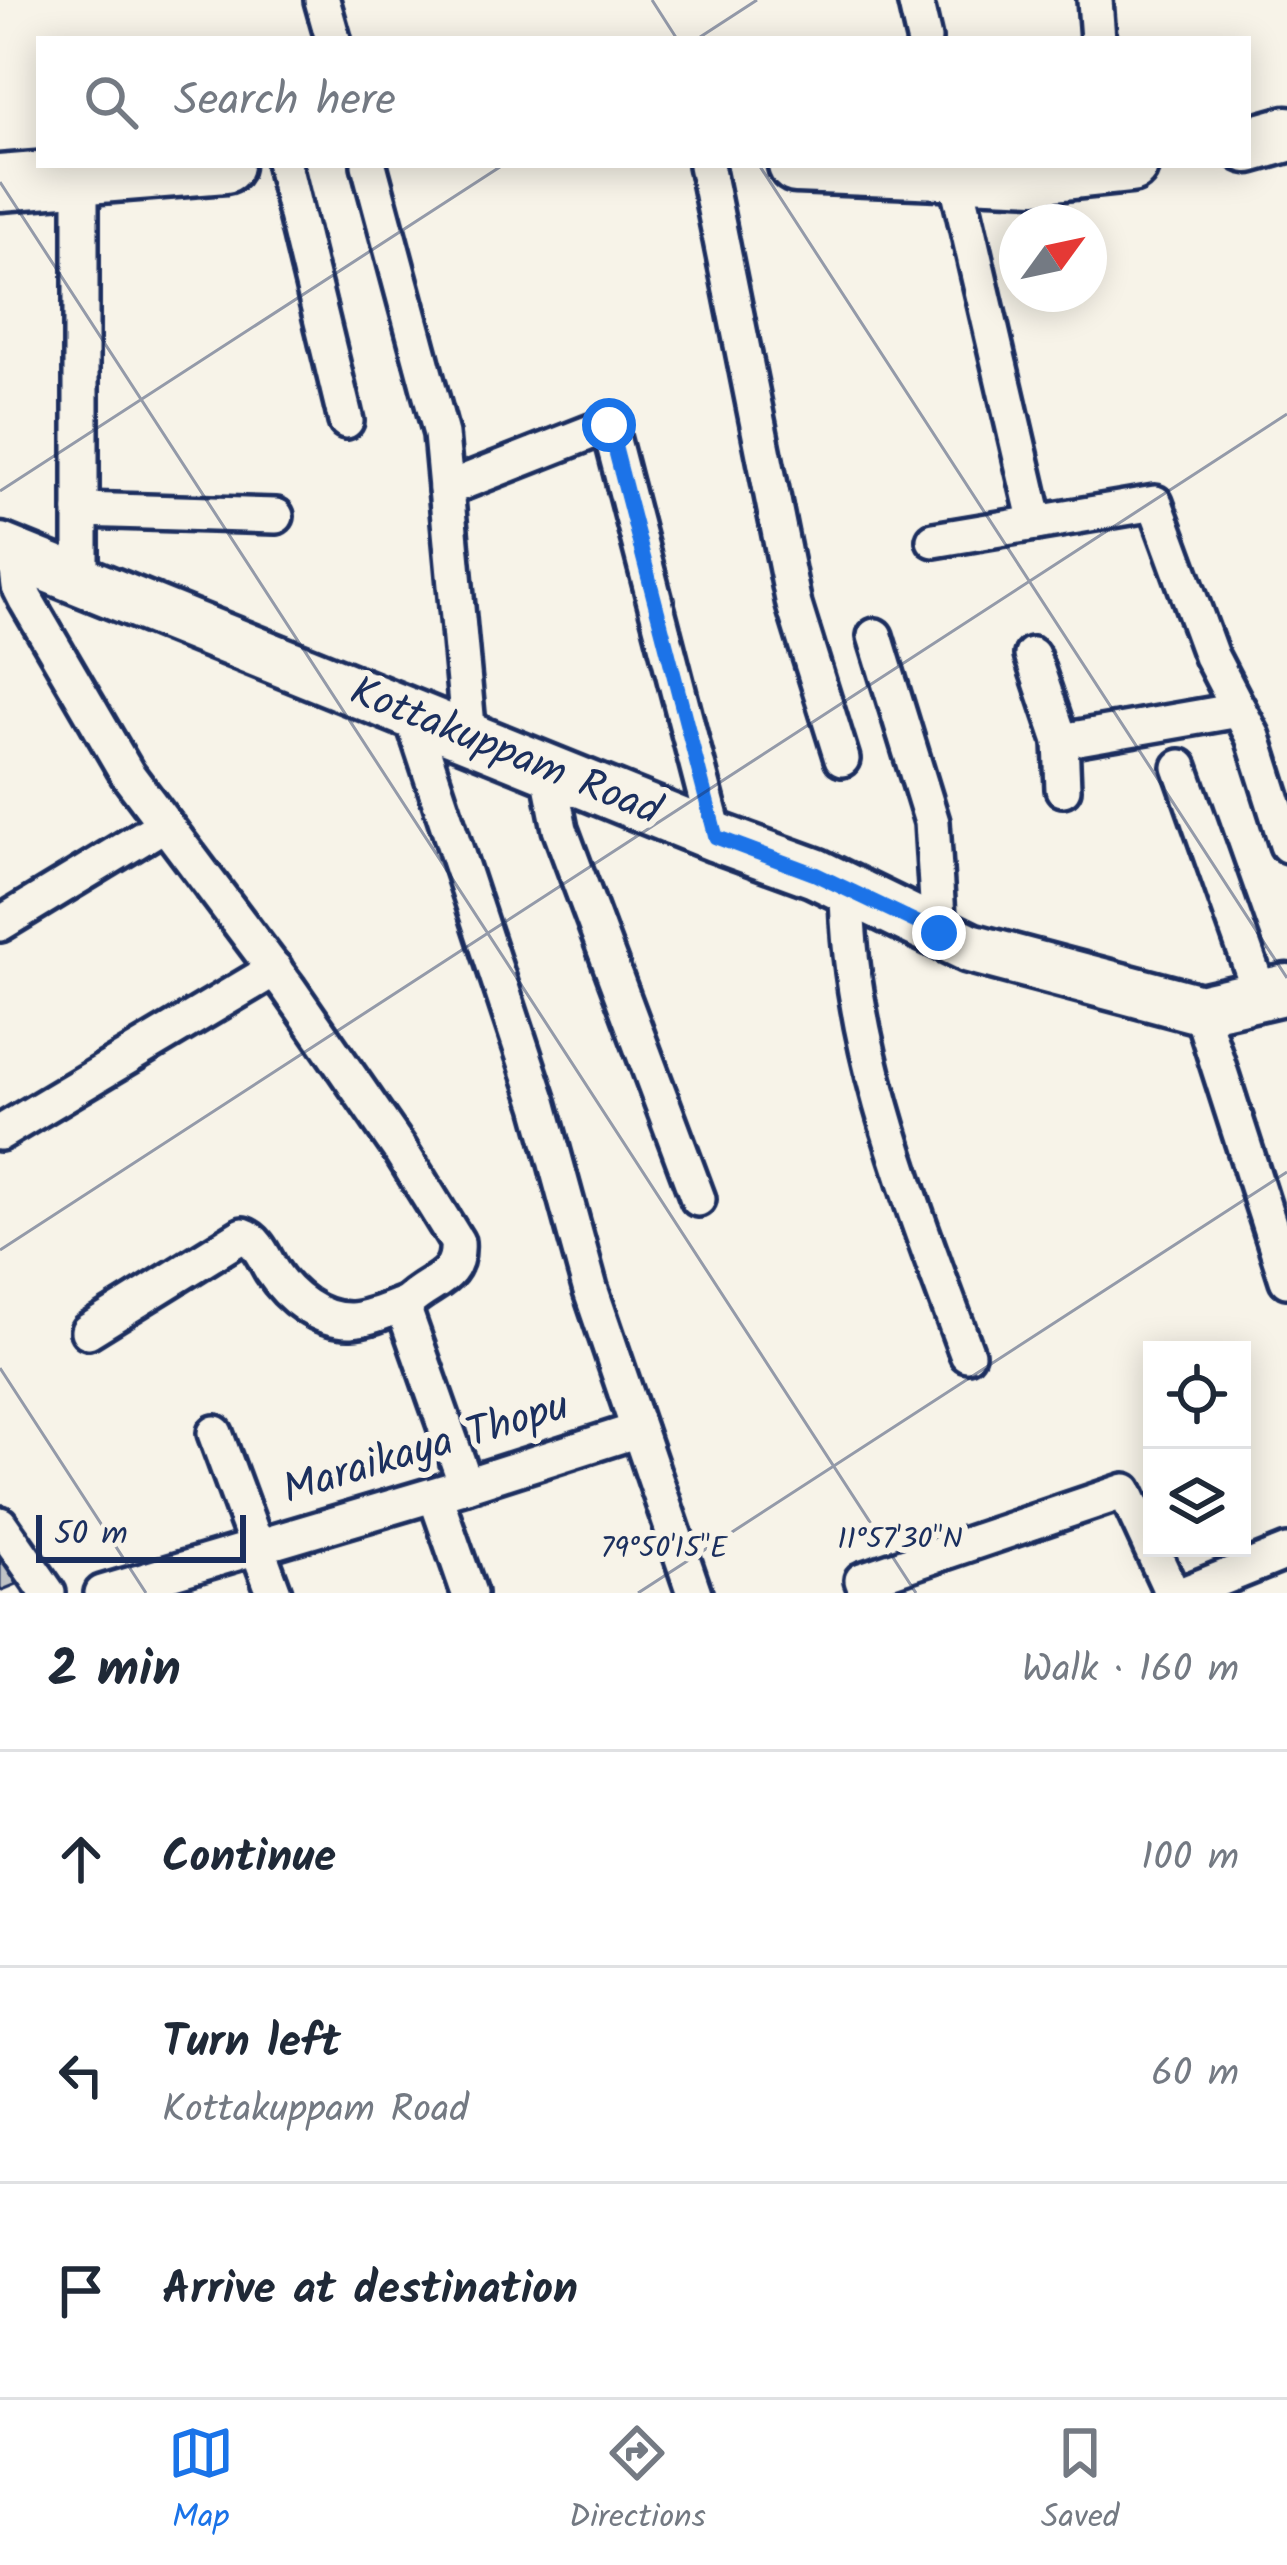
<!DOCTYPE html>
<html lang="en">
<head>
<meta charset="utf-8">
<style>
  body { margin:0; font-family:Kalam,sans-serif; background:#f6f6f7; color:#1f2937 }
  .controls { position:absolute; right:36px; bottom:36px; display:grid; overflow:hidden; border-radius:0px; box-shadow:0 6px 30px #0003 }
  .controls button { width:108px; height:108px; display:grid; place-items:center; padding:0; border:0; border-bottom:3px solid #e0e1e3; background:#fff; color:#1f2937; font:60px sans-serif }
  .compass { position:absolute; left:999px; top:204px; width:108px; height:108px; border-radius:50%; background:#fff; box-shadow:0 6px 30px #0003; rotate:57deg }
  .scale { position:absolute; left:36px; bottom:30px; width:210px; box-sizing:border-box; padding-left:12px; border:6px solid #1b2f5e; border-top:0; font-size:33px; line-height:42px; white-space:nowrap; color:#1b2f5e; -webkit-text-stroke:9px #f7f3e8; paint-order:stroke }
  .stop { position:absolute; width:36px; height:36px; margin:-27px; border:9px solid #1a73e8; border-radius:50%; background:#fff }
  .stop.end { background:#1a73e8; border-color:#fff; box-shadow:0 3px 12px #0008 }
  .list { margin:0; padding:0; list-style:none }
  h2 { display:flex; justify-content:space-between; align-items:center; height:156px; margin:0; padding:0 48px; font-size:51px }
  h2 small { font-size:39px; font-weight:400; color:#747a83 }
  .list li { display:grid; grid-template-columns:78px 1fr auto; gap:36px; align-items:center; box-sizing:border-box; height:216px; padding:0 48px; border-top:3px solid #e0e1e3 }
  .list b { display:block; font-size:45px; white-space:nowrap }
  .list p { margin:0; font-size:39px; white-space:nowrap; color:#747a83 }
  .list em { font-size:39px; font-style:normal; color:#747a83 }
  .icon { flex:none; width:66px; height:66px; fill:none; stroke:currentColor; stroke-width:2; stroke-linecap:round; stroke-linejoin:round }
  .map { position:relative; flex:none; width:1287px; height:1593px; overflow:hidden }
  .search { position:absolute; background:#fff; box-shadow:0 6px 30px #0003; left:36px; right:36px; top:36px; height:132px; display:flex; align-items:center; gap:30px; box-sizing:border-box; padding:0 42px; border-radius:0px; color:#747a83; font-size:45px }
  .sheet { height:804px; background:#fff }
  nav { display:flex; justify-content:space-around; align-items:center; box-sizing:border-box; height:168px; border-top:3px solid #e0e1e3; background:#fff; font-size:33px; color:#747a83 }
  nav a { display:grid; justify-items:center; gap:6px }
  nav .on { color:#1a73e8 }
  .map>svg:first-child { display:block }
</style>
</head>
<body>
<div class="map">
<svg width="1287" height="1593" viewBox="0 0 1287 1593">
  <rect width="100%" height="100%" fill="#f7f3e8"/>
  <filter id="ink" filterUnits="userSpaceOnUse"><feTurbulence type="fractalNoise" baseFrequency=".00833" numOctaves="2"/><feDisplacementMap in="SourceGraphic" scale="24" xChannelSelector="R" yChannelSelector="G"/><feConvolveMatrix kernelMatrix="1 2 1 2 8 2 1 2 1" color-interpolation-filters="sRGB"/></filter>
  <g filter="url(#ink)">
    <polygon fill="#c0c3c5" stroke="#1b2f5e" stroke-width="3" points="0,1555 17,1584 0,1591"/>
    <g fill="none" stroke-linecap="round" stroke-linejoin="round">
      <defs>
        <g id="street">
          <polyline points="322,0 333,39"/>
          <polyline points="915,0 924,39"/>
          <polyline points="1095,0 1098,39"/>
          <polyline points="284,165 346,421"/>
          <polyline points="369,165 441,434 469,737"/>
          <polyline points="706,165 794,605 842,759"/>
          <polyline points="953,165 1036,523"/>
          <polyline points="81,176 81,581"/>
          <polyline points="446,489 609,425 716,837"/>
          <polyline points="81,510 276,516"/>
          <polyline points="934,540 1155,503 1211,656 1253,737 1287,845"/>
          <path d="M15 554 19 586 26 600 128 775 289 989 399 1148 457 1242C460 1281 429 1280 407 1303L406 1315 466 1485"/>
          <polyline points="875,636 932,822 939,933"/>
          <polyline points="1032,655 1061,741 1063,789"/>
          <polyline points="411,714 540,1105 590,1288 694,1593"/>
          <polyline points="1061,741 1239,710"/>
          <polyline points="1180,767 1261,996"/>
          <polyline points="548,769 560,829 698,1199"/>
          <path d="M847 889C848 1047 913 1207 967 1354"/>
          <polyline points="0,924 165,824"/>
          <polyline points="1200,1009 1287,1280"/>
          <polyline points="0,1133 275,969"/>
          <path d="M88 1331 243 1235C258 1240 264 1258 272 1271 289 1297 319 1321 351 1320 370 1319 389 1309 407 1303"/>
          <polyline points="215,1433 274,1593"/>
          <polyline points="435,1495 469,1593"/>
          <polyline points="0,1524 48,1593"/>
          <polyline points="102,1593 466,1485 638,1430"/>
          <polyline points="867,1593 862,1580 1125,1491 1172,1593"/>
          <polyline points="1185,1593 1287,1552"/>
        </g>
        <polyline id="secondary" points="0,548 716,837 815,873 970,948 1200,1009 1287,989"/>
        <g id="primary">
          <polyline points="1248,145 1287,134"/>
          <polyline points="796,165 1036,175 1130,165"/>
          <polyline points="0,183 225,165"/>
        </g>
      </defs>
      <use href="#street" stroke="#1b2f5e" stroke-width="42"/>
      <use href="#secondary" stroke="#1b2f5e" stroke-width="57"/>
      <use href="#primary" stroke="#1b2f5e" stroke-width="63"/>
      <use href="#street" stroke="#f7f3e8" stroke-width="33"/>
      <use href="#secondary" stroke="#f7f3e8" stroke-width="48"/>
      <use href="#primary" stroke="#f7f3e8" stroke-width="54"/>
    </g>
  </g>
  <g fill="none" stroke-linecap="round" stroke-linejoin="round" filter="url(#ink)">
    <polyline stroke="#1a73e8" stroke-width="15" points="609,425 716,837 815,874 939,933"/>
  </g>
  <path fill="none" stroke="#1b2f5e" stroke-width="3" stroke-opacity="0.45" d="M652 0 677 39M697 39 757 0M759 165 1287 978M0 182 916 1593M0 491 503 165M0 1250 1287 414M0 1368 146 1593M638 1593 1287 1172"/>
  <g text-anchor="middle" dominant-baseline="central" stroke-width="12" stroke-linejoin="round" paint-order="stroke">
    <g font-size="42" fill="#1b2f5e" stroke="#f7f3e8">
      <text transform="translate(505 752) rotate(22)">Kottakuppam Road</text>
      <text transform="translate(426 1449) rotate(-17)">Maraikaya Thopu</text>
    </g>
  </g>
  <g font-size="30" text-anchor="middle" fill="#1b2f5e" stroke="#f7f3e8" stroke-width="12" stroke-linejoin="round" paint-order="stroke">
    <text x="900" y="1548">11°57'30"N</text>
    <text x="664" y="1557">79°50'15"E</text>
  </g>
</svg>
<div class="controls">
<button><svg class="icon" aria-label="locate" viewBox="0 0 24 24"><circle cx="12" cy="12" r="6"/><path d="M12 2v4M12 18v4M2 12h4M18 12h4"/></svg></button>
<button><svg class="icon" aria-label="layers" viewBox="0 0 24 24"><path d="M12 4l9 5-9 5-9-5zM3 14l9 5 9-5"/></svg></button>
</div>
<svg class="compass" viewBox="-18 -18 36 36"><path d="M0-13l5 13h-10z" fill="#e53935"/><path d="M0 13l5-13h-10z" fill="#747a83"/></svg>
<div class="scale">50 m</div>
<div class="stop" style="left:609px;top:425px"></div>
<div class="stop end" style="left:939px;top:933px"></div>
<div class="search"><svg class="icon" aria-label="search" viewBox="0 0 24 24"><circle cx="10" cy="10" r="6"/><path d="M15 15l6 6"/></svg>Search here</div>
</div>
<section class="sheet">
<h2>2 min<small>Walk · 160 m</small></h2>
<ul class="list">
<li><svg class="icon" aria-label="ahead" viewBox="0 0 24 24"><path d="M12 20V5M6 11l6-6 6 6"/></svg><div><b>Continue</b></div><em>100 m</em></li>
<li><svg class="icon" aria-label="left" viewBox="0 0 24 24"><path d="M17 20v-9H6M10 6l-5 5 5 5"/></svg><div><b>Turn left</b><p>Kottakuppam Road</p></div><em>60 m</em></li>
<li><svg class="icon" aria-label="arrive" viewBox="0 0 24 24"><path d="M6 21V4h12l-3 4 3 4H6"/></svg><div><b>Arrive at destination</b></div></li>
</ul>
</section>
<nav>
<a class="on"><svg class="icon" aria-label="map" viewBox="0 0 24 24"><path d="M3 6l6-2 6 2 6-2v14l-6 2-6-2-6 2zM9 4v14M15 6v14"/></svg>Map</a>
<a><svg class="icon" aria-label="directions" viewBox="0 0 24 24"><path d="M12 3l9 9-9 9-9-9zM9 14v-3h6M13 9l2 2-2 2"/></svg>Directions</a>
<a><svg class="icon" aria-label="saved" viewBox="0 0 24 24"><path d="M7 4h10v16l-5-4-5 4z"/></svg>Saved</a>
</nav>
</body>
</html>
